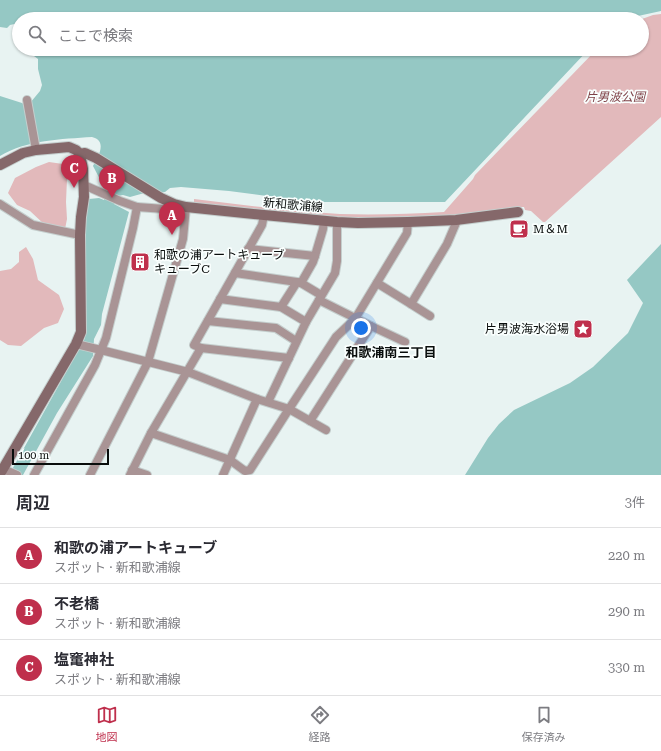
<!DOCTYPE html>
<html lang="ja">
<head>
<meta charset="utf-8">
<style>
  body { margin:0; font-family:"Roboto Serif","Noto Sans JP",serif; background:#f7f7f7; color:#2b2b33 }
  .scale { position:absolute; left:12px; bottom:10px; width:97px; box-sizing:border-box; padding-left:4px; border:2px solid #090d0c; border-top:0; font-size:11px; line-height:14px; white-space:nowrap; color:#090d0c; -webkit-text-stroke:3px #fafffe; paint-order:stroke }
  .you { position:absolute; left:361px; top:328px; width:14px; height:14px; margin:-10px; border:3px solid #fff; border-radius:50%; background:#1a73e8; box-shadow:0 0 0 6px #1a73e833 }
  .badge { display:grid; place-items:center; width:26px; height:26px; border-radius:50%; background:#bf2f4c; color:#fff; font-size:13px; font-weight:700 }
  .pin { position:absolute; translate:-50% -33px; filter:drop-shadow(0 1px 2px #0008) }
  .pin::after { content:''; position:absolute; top:21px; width:14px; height:12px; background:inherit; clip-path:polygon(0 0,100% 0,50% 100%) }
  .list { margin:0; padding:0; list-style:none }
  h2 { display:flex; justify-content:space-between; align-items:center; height:52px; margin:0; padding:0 16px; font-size:17px }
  h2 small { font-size:13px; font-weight:400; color:#7c7c81 }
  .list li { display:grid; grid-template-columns:26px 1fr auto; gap:12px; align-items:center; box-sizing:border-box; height:56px; padding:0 16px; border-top:1px solid #e1e1e2 }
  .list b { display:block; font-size:15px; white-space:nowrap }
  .list p { margin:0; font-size:13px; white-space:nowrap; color:#7c7c81 }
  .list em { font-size:13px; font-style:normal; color:#7c7c81 }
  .icon { flex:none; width:22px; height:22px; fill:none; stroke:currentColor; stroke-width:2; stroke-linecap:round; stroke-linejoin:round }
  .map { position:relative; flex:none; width:661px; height:475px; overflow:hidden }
  .search { position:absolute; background:#fff; box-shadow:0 1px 3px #0004; left:12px; right:12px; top:12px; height:44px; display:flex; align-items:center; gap:10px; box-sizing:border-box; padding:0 14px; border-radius:22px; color:#7c7c81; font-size:15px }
  .sheet { height:220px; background:#fff }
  nav { display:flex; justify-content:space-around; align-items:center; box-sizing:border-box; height:56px; border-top:1px solid #e1e1e2; background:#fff; font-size:11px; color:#7c7c81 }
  nav a { display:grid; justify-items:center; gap:2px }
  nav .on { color:#bf2f4c }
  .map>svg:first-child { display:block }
</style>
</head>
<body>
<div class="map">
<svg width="661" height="475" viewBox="0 0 661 475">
  <rect width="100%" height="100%" fill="#e8f3f2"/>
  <g fill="#e2b9bb">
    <path d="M661 14V117L545 222H543L531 211 525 210 524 207H515L514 209 445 218H358L322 216 194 204V199C243 205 292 211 340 214 375 215 410 214 444 212L473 179 475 175 597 49H642V19L653 15Z"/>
    <polygon points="49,162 63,164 67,179 66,202 67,219 65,229 45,225 30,211 17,205 8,193 15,178 36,167"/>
    <polygon points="26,247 33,259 38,280 59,295 64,309 58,323 44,328 21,346 8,345 0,340 0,271 11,269 19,262 19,252"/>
  </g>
  <g fill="#95c8c4">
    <polygon points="0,0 661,0 661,11 624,19 19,19 19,23 10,25 7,28 0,27"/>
    <path d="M34 49H589L445 202H311L229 191 181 187 170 188 165 192H148L130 197 123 195 118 196 114 204 129 212 102 314 101 325 94 339 93 356 57 413 23 475H9L85 338C87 308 82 278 84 248 84 231 86 215 89 199L99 198 104 200 108 189 104 187 93 166C98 157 108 141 92 137 62 139 26 140 0 156V96L22 103 25 105 30 103 40 91 42 85 38 69V59L34 56Z"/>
    <polygon points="661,244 661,475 465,475 488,438 499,424 514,410 570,383 593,367 628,333 643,303 627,280"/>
  </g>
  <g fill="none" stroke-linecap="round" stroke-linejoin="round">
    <defs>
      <g id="street">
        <polyline points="27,100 36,150"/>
        <polyline points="0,204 33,225 80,235"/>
        <polyline points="137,207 165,209 174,204"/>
        <polyline points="248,249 315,256 323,229 324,221"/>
        <polyline points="235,273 297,282"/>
        <polyline points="301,283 321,295"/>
        <polyline points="377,283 411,304 447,244 456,223 456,220"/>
        <polyline points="220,299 281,307 297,282 301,283 313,262 315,256"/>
        <polyline points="319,300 335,273 337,261 337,222"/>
        <polyline points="411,304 430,316"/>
        <polyline points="208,321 276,328 296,341"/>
        <polyline points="306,322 319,300 371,326 310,421"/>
        <polyline points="371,326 405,342"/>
        <polyline points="76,344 101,350 188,372 257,399 289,409 336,337 355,319 407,233 408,222"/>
        <polyline points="201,348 289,358"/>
        <polyline points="268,402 306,322 281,307"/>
        <polyline points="151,433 230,460 245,471 250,470 289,409 326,430"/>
        <polyline points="3,469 17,475"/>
        <polyline points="132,470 147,475"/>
        <polyline points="34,475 95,365 106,338 133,228 137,207 120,201 84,185"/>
        <polyline points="90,475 148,362 183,239 186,207"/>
        <polyline points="130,475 151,433 201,348 194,345 262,225 264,215"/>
        <polyline points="223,475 257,399"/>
      </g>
      <g id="secondary">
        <polyline points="80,154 85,153 96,158 161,198 174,204 186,207 264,215 337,222 358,223 408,222 456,220 518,212"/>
        <polyline points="0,165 23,153 36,150 69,147 76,150 80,154 83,169 84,197 81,217 80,235 81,332 76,344 0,474"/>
      </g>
    </defs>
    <use href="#street" stroke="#c4cecd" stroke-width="10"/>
    <use href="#secondary" stroke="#c4cecd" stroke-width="12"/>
    <use href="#street" stroke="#a99495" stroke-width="8"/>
    <use href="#secondary" stroke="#85686a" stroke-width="10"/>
  </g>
  <defs>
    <symbol id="cafe-square" viewBox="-11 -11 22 22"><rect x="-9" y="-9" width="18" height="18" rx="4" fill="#bf2f4c" stroke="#fafffe"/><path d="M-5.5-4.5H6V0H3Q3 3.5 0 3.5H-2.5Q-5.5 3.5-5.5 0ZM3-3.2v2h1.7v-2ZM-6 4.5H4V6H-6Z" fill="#fff"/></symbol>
    <symbol id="building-square" viewBox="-11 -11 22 22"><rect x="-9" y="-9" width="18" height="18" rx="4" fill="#bf2f4c" stroke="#fafffe"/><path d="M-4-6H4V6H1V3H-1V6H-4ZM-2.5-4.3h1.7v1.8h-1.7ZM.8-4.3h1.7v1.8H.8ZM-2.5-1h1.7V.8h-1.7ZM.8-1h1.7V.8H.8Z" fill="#fff"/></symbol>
    <symbol id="sight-square" viewBox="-11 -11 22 22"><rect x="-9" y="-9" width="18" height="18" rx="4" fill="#bf2f4c" stroke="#fafffe"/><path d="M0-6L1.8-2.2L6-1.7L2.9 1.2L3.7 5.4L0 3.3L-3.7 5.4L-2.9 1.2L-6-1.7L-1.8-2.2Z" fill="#fff"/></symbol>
  </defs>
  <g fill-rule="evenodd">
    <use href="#cafe-square" x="508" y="218" width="22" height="22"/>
    <use href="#building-square" x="129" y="251" width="22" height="22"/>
    <use href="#sight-square" x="572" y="318" width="22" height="22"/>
  </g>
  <g text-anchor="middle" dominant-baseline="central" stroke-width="3.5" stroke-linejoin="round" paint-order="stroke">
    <g font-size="12" font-style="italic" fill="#7f4248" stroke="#fafffe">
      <text x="615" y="97">片男波公園</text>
    </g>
    <g font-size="12" fill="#090d0c" stroke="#fafffe">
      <text transform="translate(293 205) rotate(5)">新和歌浦線</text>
    </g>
    <g font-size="12" fill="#090d0c" stroke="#fafffe" text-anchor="start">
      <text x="533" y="229">M＆M</text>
      <text x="154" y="255">和歌の浦アートキューブ<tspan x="154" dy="14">キューブC</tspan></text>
      <text x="569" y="329" text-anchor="end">片男波海水浴場</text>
    </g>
    <g font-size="13" font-weight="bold" fill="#090d0c" stroke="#fafffe">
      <text x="391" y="352">和歌浦南三丁目</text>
    </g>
  </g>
</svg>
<div class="scale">100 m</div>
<div class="you"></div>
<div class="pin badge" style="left:172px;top:235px">A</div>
<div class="pin badge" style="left:112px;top:198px">B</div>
<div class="pin badge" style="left:74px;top:188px">C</div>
<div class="search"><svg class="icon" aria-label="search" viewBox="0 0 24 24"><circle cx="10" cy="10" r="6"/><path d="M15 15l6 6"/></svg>ここで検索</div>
</div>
<section class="sheet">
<h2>周辺<small>3件</small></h2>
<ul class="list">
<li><span class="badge">A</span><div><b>和歌の浦アートキューブ</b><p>スポット · 新和歌浦線</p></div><em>220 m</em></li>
<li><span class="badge">B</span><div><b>不老橋</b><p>スポット · 新和歌浦線</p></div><em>290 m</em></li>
<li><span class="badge">C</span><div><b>塩竃神社</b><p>スポット · 新和歌浦線</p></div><em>330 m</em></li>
</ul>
</section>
<nav>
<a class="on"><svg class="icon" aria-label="map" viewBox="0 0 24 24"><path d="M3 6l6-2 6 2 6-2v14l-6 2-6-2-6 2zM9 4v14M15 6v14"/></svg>地図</a>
<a><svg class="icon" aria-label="directions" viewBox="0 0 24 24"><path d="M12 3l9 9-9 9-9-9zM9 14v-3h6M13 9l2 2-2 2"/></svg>経路</a>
<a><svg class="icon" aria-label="saved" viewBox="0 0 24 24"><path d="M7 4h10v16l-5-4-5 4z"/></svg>保存済み</a>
</nav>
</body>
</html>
